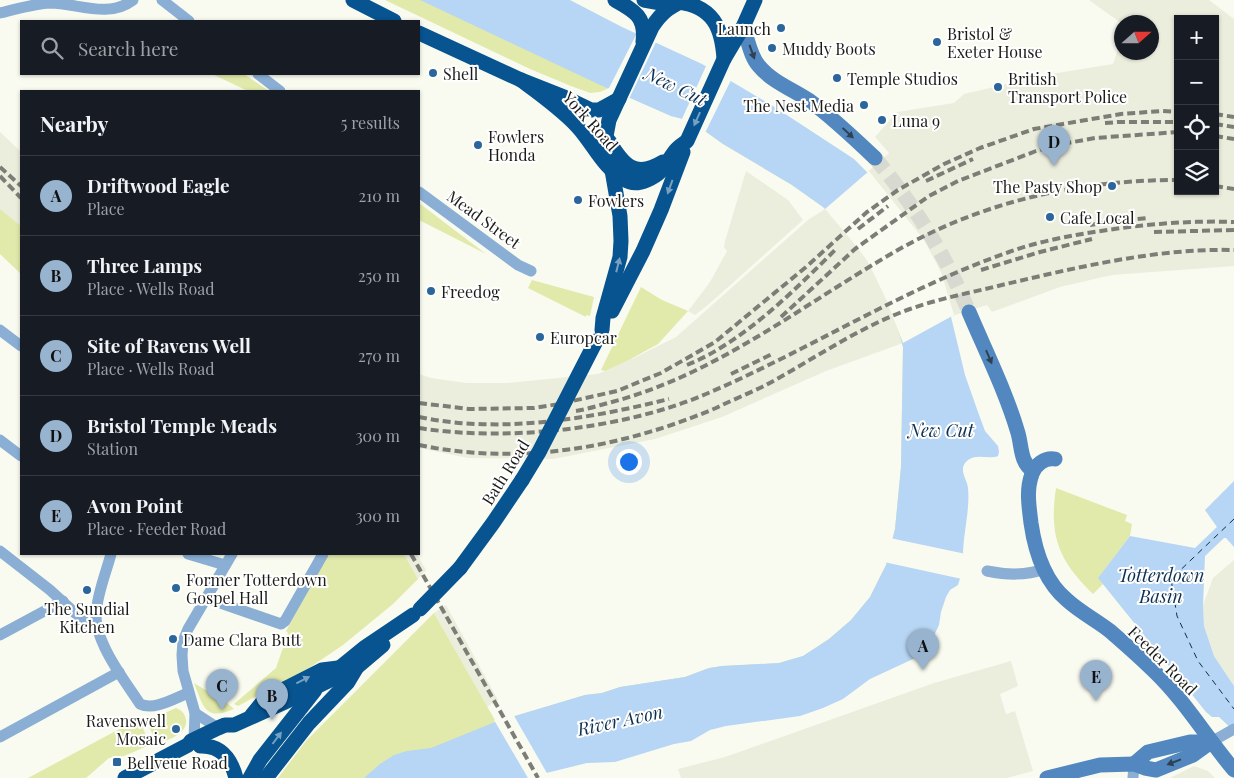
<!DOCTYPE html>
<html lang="en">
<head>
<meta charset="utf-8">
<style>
  body { margin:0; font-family:"Playfair Display",serif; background:#242831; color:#f1f3f6 }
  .controls { position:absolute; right:15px; top:15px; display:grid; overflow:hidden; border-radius:0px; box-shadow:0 1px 4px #0004 }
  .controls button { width:45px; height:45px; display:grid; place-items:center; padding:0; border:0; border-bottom:1px solid #363941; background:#171b24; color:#f1f3f6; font:25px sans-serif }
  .compass { position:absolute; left:1114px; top:15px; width:45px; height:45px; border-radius:50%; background:#171b24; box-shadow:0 1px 4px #0004; rotate:69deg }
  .you { position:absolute; left:628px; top:461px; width:18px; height:18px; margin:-12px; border:4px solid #fff; border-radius:50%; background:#1a73e8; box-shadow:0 0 0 8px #1a73e833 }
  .badge { display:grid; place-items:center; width:32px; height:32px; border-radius:50%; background:#97b3ce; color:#111; font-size:16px; font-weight:700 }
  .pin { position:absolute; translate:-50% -41px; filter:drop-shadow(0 1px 2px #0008) }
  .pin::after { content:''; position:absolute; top:26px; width:18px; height:15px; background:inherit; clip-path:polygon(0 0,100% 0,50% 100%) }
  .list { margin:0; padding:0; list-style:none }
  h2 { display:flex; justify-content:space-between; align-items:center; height:65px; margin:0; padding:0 20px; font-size:21px }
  h2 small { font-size:16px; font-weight:400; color:#9ea1a6 }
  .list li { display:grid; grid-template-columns:32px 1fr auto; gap:15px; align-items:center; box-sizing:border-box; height:80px; padding:0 20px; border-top:1px solid #363941 }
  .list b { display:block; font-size:19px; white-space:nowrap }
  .list p { margin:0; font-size:16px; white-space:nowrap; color:#9ea1a6 }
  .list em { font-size:16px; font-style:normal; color:#9ea1a6 }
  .icon { flex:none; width:28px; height:28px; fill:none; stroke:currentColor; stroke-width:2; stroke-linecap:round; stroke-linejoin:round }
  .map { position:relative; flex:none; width:1234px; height:778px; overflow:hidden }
  .search { position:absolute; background:#171b24; box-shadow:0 1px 4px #0004; left:20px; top:20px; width:400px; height:55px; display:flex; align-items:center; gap:12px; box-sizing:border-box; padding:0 18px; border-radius:0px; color:#9ea1a6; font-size:19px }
  .panel { position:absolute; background:#171b24; box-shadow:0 1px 4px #0004; left:20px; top:90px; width:400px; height:465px; border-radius:0px }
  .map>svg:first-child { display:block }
</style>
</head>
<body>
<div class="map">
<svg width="1234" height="778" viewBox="0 0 1234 778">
  <rect width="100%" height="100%" fill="#f9fbf0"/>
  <g fill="#ebeedd" fill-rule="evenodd">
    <path d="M1089 0H1209L1234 19V266L1112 275 1060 287 992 312 987 305 952 316 903 343 826 371 722 417 655 439 553 459 468 458 419 448V374L431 378 466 383H507L598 374 636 357 676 337 808 220 825 209 889 153 875 137 897 112 954 103 964 94 1045 75 1113 64 1121 39 1122 52H1152V22L1121 23ZM1178 19H1215V191H1178Z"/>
    <polygon points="0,132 21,152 21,226 0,209"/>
    <polygon points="746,171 788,200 803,220 708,305 695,315 688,311 710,282 727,251 724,247 725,241"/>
    <polygon points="404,554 417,554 426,570 418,579"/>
    <polygon points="1234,560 1234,686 1214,656 1204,626 1203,605 1213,578"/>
    <polygon points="446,605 498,700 487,707 434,613"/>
    <polygon points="1011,661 1018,686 1000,694 1006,714 1015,711 1033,771 1007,778 681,778 678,769 725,757 934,683"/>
    <polygon points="1194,766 1208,771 1215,778 1170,778"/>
  </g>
  <g fill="#e1eaab">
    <polygon points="385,0 465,0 658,93 694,105 729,128 817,180 826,192 874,242 889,260 898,282 906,336 910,351 924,387 934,401 935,408 924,463 915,533 908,571 900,597 892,608 866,631 825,662 808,670 793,674 732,682 661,702 630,703 606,711 573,717 533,727 504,736 449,764 427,778 278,778 306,741 434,613 496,722 585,695 602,693 620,687 685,677 709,668 722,666 779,663 803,656 829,639 851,620 870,597 886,565 895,529 901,467 903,347 888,298 870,261 844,227 823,207 792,185 723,144 691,121 671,116 609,88 600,92 590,93 571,86 530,69"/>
    <polygon points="212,74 244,74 269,91 248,91"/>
    <polygon points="419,203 486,254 419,220"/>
    <polygon points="0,209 21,226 21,274 0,254"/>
    <polygon points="532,280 594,297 590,316 586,315 586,317 528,288"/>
    <polygon points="641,287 662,300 688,311 658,344 629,360 605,371 601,370"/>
    <path d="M1056 488 1127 515 1125 521 1132 524 1130 536 1099 577 1103 584 1093 594C1058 560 1049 536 1056 488Z"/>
    <polygon points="328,554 404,554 418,579 393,604 343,645 309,668 238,706 234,704 276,668 288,633 286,631"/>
    <path d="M194 683 227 703 234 709C205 721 204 708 194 683Z"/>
    <path d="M176 708C181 710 183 712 185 716 191 732 171 739 160 743H157L146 721Z"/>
    <polygon points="138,719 140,721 150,745 124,756 109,758 86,778 28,778"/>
  </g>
  <g fill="#b7d5f4">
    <path d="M420 0H570L622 27 702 64 773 106 854 159 866 171 922 242 946 296 965 375 978 412 985 431 998 446 999 452 998 456C988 460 977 453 968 460 957 469 967 478 968 488 970 509 964 530 963 551 963 554 964 558 964 562 964 569 960 578 958 585L950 590 946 597 941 612 939 625 932 640 926 649 913 659 870 679 843 699 823 708 800 716 726 726 710 730 691 741 674 744 615 762 587 763 526 778H364L380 764 394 755 407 751 431 748 495 722 585 695 602 693 620 687 685 677 709 668 722 666 779 663 803 656 829 639 851 620 870 597 886 565 895 529 901 467 903 347 894 313 870 261 844 227 823 207 792 185 723 144 691 121 671 116 598 84Z"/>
    <polygon points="1234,481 1234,547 1226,538 1224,538 1205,556 1203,605 1204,626 1214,656 1234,686 1234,731 1219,717 1212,717 1206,712 1098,578 1130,536 1195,548 1217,527 1205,510"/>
  </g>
  <g fill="#f9fbf0">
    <polygon points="638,31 657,40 629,99 606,90 609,88"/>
    <polygon points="707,64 732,78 705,133 690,123 681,121"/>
    <polygon points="869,171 924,240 941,272 954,315 903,343 886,299 868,262 857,247 825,209"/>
    <polygon points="890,538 966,554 967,564 962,579 884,562"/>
    <polygon points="513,714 548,775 528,778 494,720"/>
  </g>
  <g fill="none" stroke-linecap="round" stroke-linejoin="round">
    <polyline stroke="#0c3051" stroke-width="1" stroke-dasharray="6 5" stroke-linecap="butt" points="1234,519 1171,579 1177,616 1198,661 1234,709"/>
    <path stroke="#d8d9d0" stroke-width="15" stroke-dasharray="15 8" stroke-linecap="butt" d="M875 158C916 208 944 252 969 312"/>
    <g stroke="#8aaed4" stroke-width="11">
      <polyline points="162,0 189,21"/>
      <path d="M0 13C16 9 33 4 50 3 77 3 108 19 133 0"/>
      <polyline points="258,74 280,91"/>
      <polyline points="419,192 518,265 531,271"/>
      <polyline points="0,330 21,346"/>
      <polyline points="0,440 21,456"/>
      <polyline points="0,551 50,590 87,624 97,625"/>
      <path d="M111 554C106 573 97 594 96 614 95 643 125 681 140 704 154 711 175 698 188 693"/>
      <polyline points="188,554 225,565"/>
      <path d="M987 571C1007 575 1025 576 1044 569"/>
      <polyline points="206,598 281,624 285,621 323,554"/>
      <polyline points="0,635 63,601"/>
      <polyline points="195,713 218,728"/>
      <polyline points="0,737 119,672"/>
      <polyline points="194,740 195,713 183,671 182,655 183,641 188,629 232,554"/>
      <polyline points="1211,742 1234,729"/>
      <polyline points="1133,778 1134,764"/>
    </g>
    <g stroke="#5288bf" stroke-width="15">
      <path d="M743 27C748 39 750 56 759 66 772 82 794 90 810 101 833 118 854 138 875 158"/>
      <path d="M969 312C986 352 1006 392 1018 433 1022 447 1020 462 1033 471"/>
      <path d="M1055 459C1045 457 1035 465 1032 474 1026 490 1029 506 1031 523 1035 551 1044 581 1067 600 1080 612 1096 620 1110 631 1125 644 1141 658 1155 672 1185 701 1207 738 1234 770"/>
      <polyline points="1134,764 1148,752 1190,742 1211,742"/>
      <polyline points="1047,778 1100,765 1134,764 1145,768 1156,770 1193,755 1211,742"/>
    </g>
    <g stroke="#075491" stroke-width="15">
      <polyline points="353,0 394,21"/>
      <path d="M615 0C635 11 646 17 643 42"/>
      <polyline points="644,0 672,5"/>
      <polyline points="419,33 521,80 564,97 591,110 599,110 619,99"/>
      <polyline points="724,59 743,27 755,0"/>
      <path d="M521 80C540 94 560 108 577 126 593 143 603 168 625 180 632 184 640 183 647 180 664 173 665 164 675 151 678 147 683 144 687 141L724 59C722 27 713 7 679 2"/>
      <path d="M609 141C623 165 635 179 663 162"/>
      <polyline points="612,311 643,251 661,210 683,152"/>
      <path d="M602 330 603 318 620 257 621 241 620 216 606 136 609 120 652 27C662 12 668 8 684 0"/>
      <polyline points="460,568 493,523 522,480"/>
      <polyline points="332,674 364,648 413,615"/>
      <polyline points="252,715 265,699 322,670 338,668"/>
      <path d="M200 746C221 745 231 759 236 778"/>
      <polyline points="125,778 188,745 191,741 218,728 225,725 234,725 283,703 357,667"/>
      <polyline points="250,778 260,760 315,690"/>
      <polyline points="266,778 309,723 348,682 357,667 383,645"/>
    </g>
    <g stroke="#7c7d76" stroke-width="4" stroke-dasharray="8 4" stroke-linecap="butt">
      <polyline points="1215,114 1234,117"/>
      <polyline points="1105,123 1118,122 1178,122"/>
      <polyline points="1215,124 1234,127"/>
      <polyline points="1215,136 1234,139"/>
      <polyline points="0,167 21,186"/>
      <polyline points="0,176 21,198"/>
      <polyline points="926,181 973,159"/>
      <polyline points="1215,186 1234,189"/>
      <polyline points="1090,225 1110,222 1147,218"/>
      <polyline points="858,229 888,206"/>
      <polyline points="1154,232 1234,230"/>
      <polyline points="981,270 1040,252 1092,239"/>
      <polyline points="781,317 855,249 929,196 958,181 1036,151 1062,144 1095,138 1178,132"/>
      <path d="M687 365C742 343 795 290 836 249"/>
      <polyline points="731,374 774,353"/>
      <polyline points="419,403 469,409 534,408 559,404 617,391 661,373 715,342 806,267 867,212 898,190 944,164 980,148 1034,129 1121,114 1162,111 1178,112"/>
      <path d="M576 411C588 409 600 405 612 402 721 373 808 300 905 246 989 200 1082 180 1178 180"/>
      <path d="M419 417C501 434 588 419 669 399"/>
      <path d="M419 428C507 442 624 429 706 394 809 350 903 289 1009 252 1031 244 1054 239 1076 235 1128 226 1181 220 1234 222"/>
      <path d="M419 445C520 466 621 448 716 408 732 400 750 393 766 385 814 359 859 327 910 309 941 298 974 292 1006 284 1079 267 1158 248 1234 250"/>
      <polyline points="411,554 538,778"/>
    </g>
    <g stroke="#075491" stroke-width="15">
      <polyline points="522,480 539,452 596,341"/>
      <polyline points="420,609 460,568"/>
    </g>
  </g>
  <defs><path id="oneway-solid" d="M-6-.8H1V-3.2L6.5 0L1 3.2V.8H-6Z" transform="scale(1.25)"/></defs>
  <g fill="#2e4152">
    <use href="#oneway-solid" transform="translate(752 52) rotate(70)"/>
    <use href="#oneway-solid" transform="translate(848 133) rotate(43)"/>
    <use href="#oneway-solid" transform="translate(989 357) rotate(67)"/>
    <use href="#oneway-solid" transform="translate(1174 762) rotate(159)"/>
  </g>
  <g fill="#77a1c2">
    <use href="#oneway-solid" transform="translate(697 119) rotate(114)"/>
    <use href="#oneway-solid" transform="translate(670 187) rotate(110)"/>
    <use href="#oneway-solid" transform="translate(618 265) rotate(-76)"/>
    <use href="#oneway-solid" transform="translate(303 680) rotate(-27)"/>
    <use href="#oneway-solid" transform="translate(277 738) rotate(-53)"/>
  </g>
  <g fill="#2a659c" stroke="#fff" stroke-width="2">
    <circle cx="781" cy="28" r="5"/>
    <circle cx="937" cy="42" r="5"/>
    <circle cx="772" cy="48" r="5"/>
    <circle cx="433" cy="73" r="5"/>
    <circle cx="837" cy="78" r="5"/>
    <circle cx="998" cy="87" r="5"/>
    <circle cx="864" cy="105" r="5"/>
    <circle cx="882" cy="120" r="5"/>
    <circle cx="478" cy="145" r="5"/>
    <circle cx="1112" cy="186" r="5"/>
    <circle cx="578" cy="200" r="5"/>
    <circle cx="1050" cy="217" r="5"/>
    <circle cx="431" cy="291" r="5"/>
    <circle cx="540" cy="337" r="5"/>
    <circle cx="176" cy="588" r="5"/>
    <circle cx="87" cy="590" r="5"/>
    <circle cx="173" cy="639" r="5"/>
    <circle cx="176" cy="729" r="5"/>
    <rect x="112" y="757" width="10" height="10" rx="2.5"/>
  </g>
  <g text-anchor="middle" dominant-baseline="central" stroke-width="4" stroke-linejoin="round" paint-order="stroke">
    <g font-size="16" fill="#1b1b18" stroke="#fff" text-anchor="start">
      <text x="771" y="28" text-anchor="end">Launch</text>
      <text x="947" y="33">Bristol &amp;<tspan x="947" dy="18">Exeter House</tspan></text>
      <text x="782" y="48">Muddy Boots</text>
      <text x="443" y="73">Shell</text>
      <text x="847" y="78">Temple Studios</text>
      <text x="1008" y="78">British<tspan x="1008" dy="18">Transport Police</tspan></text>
      <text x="854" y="105" text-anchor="end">The Nest Media</text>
      <text x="892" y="120">Luna 9</text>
      <text x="488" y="136">Fowlers<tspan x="488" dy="18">Honda</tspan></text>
      <text x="1102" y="186" text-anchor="end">The Pasty Shop</text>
      <text x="588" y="200">Fowlers</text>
      <text x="1060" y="217">Cafe Local</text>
      <text x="441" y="291">Freedog</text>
      <text x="550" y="337">Europcar</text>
      <text x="186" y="579">Former Totterdown<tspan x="186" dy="18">Gospel Hall</tspan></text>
      <text x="87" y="608" text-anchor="middle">The Sundial<tspan x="87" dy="18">Kitchen</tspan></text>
      <text x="183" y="639">Dame Clara Butt</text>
      <text x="166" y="720" text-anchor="end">Ravenswell<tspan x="166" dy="18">Mosaic</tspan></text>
      <text x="127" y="762">Bellveue Road</text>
    </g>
    <g font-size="16" fill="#1b1b18" stroke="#fff">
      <text transform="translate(591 121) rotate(48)">York Road</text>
      <text transform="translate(484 219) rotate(36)">Mead Street</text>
      <text transform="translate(505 472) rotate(-58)">Bath Road</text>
      <text transform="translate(1163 660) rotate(45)">Feeder Road</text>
    </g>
    <g font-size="18" font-style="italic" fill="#0c3051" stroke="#fff">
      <text transform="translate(676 86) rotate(26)">New Cut</text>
      <text x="941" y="430">New Cut</text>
      <text x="1161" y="575">Totterdown<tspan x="1161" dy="21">Basin</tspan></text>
      <text transform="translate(620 720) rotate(-12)">River Avon</text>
    </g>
  </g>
</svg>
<div class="controls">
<button>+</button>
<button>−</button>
<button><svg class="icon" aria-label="locate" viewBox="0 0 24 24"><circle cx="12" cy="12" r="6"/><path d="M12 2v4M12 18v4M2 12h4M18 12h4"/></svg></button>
<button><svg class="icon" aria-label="layers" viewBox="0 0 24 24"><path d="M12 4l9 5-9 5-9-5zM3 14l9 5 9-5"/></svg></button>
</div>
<svg class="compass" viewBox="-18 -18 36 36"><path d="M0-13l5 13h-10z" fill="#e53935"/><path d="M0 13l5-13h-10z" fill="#9ea1a6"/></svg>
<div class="you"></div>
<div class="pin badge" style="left:923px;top:670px">A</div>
<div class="pin badge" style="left:272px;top:720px">B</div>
<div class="pin badge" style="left:222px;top:710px">C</div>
<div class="pin badge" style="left:1054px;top:166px">D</div>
<div class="pin badge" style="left:1096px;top:701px">E</div>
<div class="search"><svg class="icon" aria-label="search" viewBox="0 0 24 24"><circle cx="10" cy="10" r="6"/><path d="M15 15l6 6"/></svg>Search here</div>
<section class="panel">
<h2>Nearby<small>5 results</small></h2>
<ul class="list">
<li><span class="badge">A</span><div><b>Driftwood Eagle</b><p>Place</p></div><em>210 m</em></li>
<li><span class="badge">B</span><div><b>Three Lamps</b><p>Place · Wells Road</p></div><em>250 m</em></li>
<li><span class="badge">C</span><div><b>Site of Ravens Well</b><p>Place · Wells Road</p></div><em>270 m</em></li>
<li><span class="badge">D</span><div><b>Bristol Temple Meads</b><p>Station</p></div><em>300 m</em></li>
<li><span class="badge">E</span><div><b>Avon Point</b><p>Place · Feeder Road</p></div><em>300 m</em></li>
</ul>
</section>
</div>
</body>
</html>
